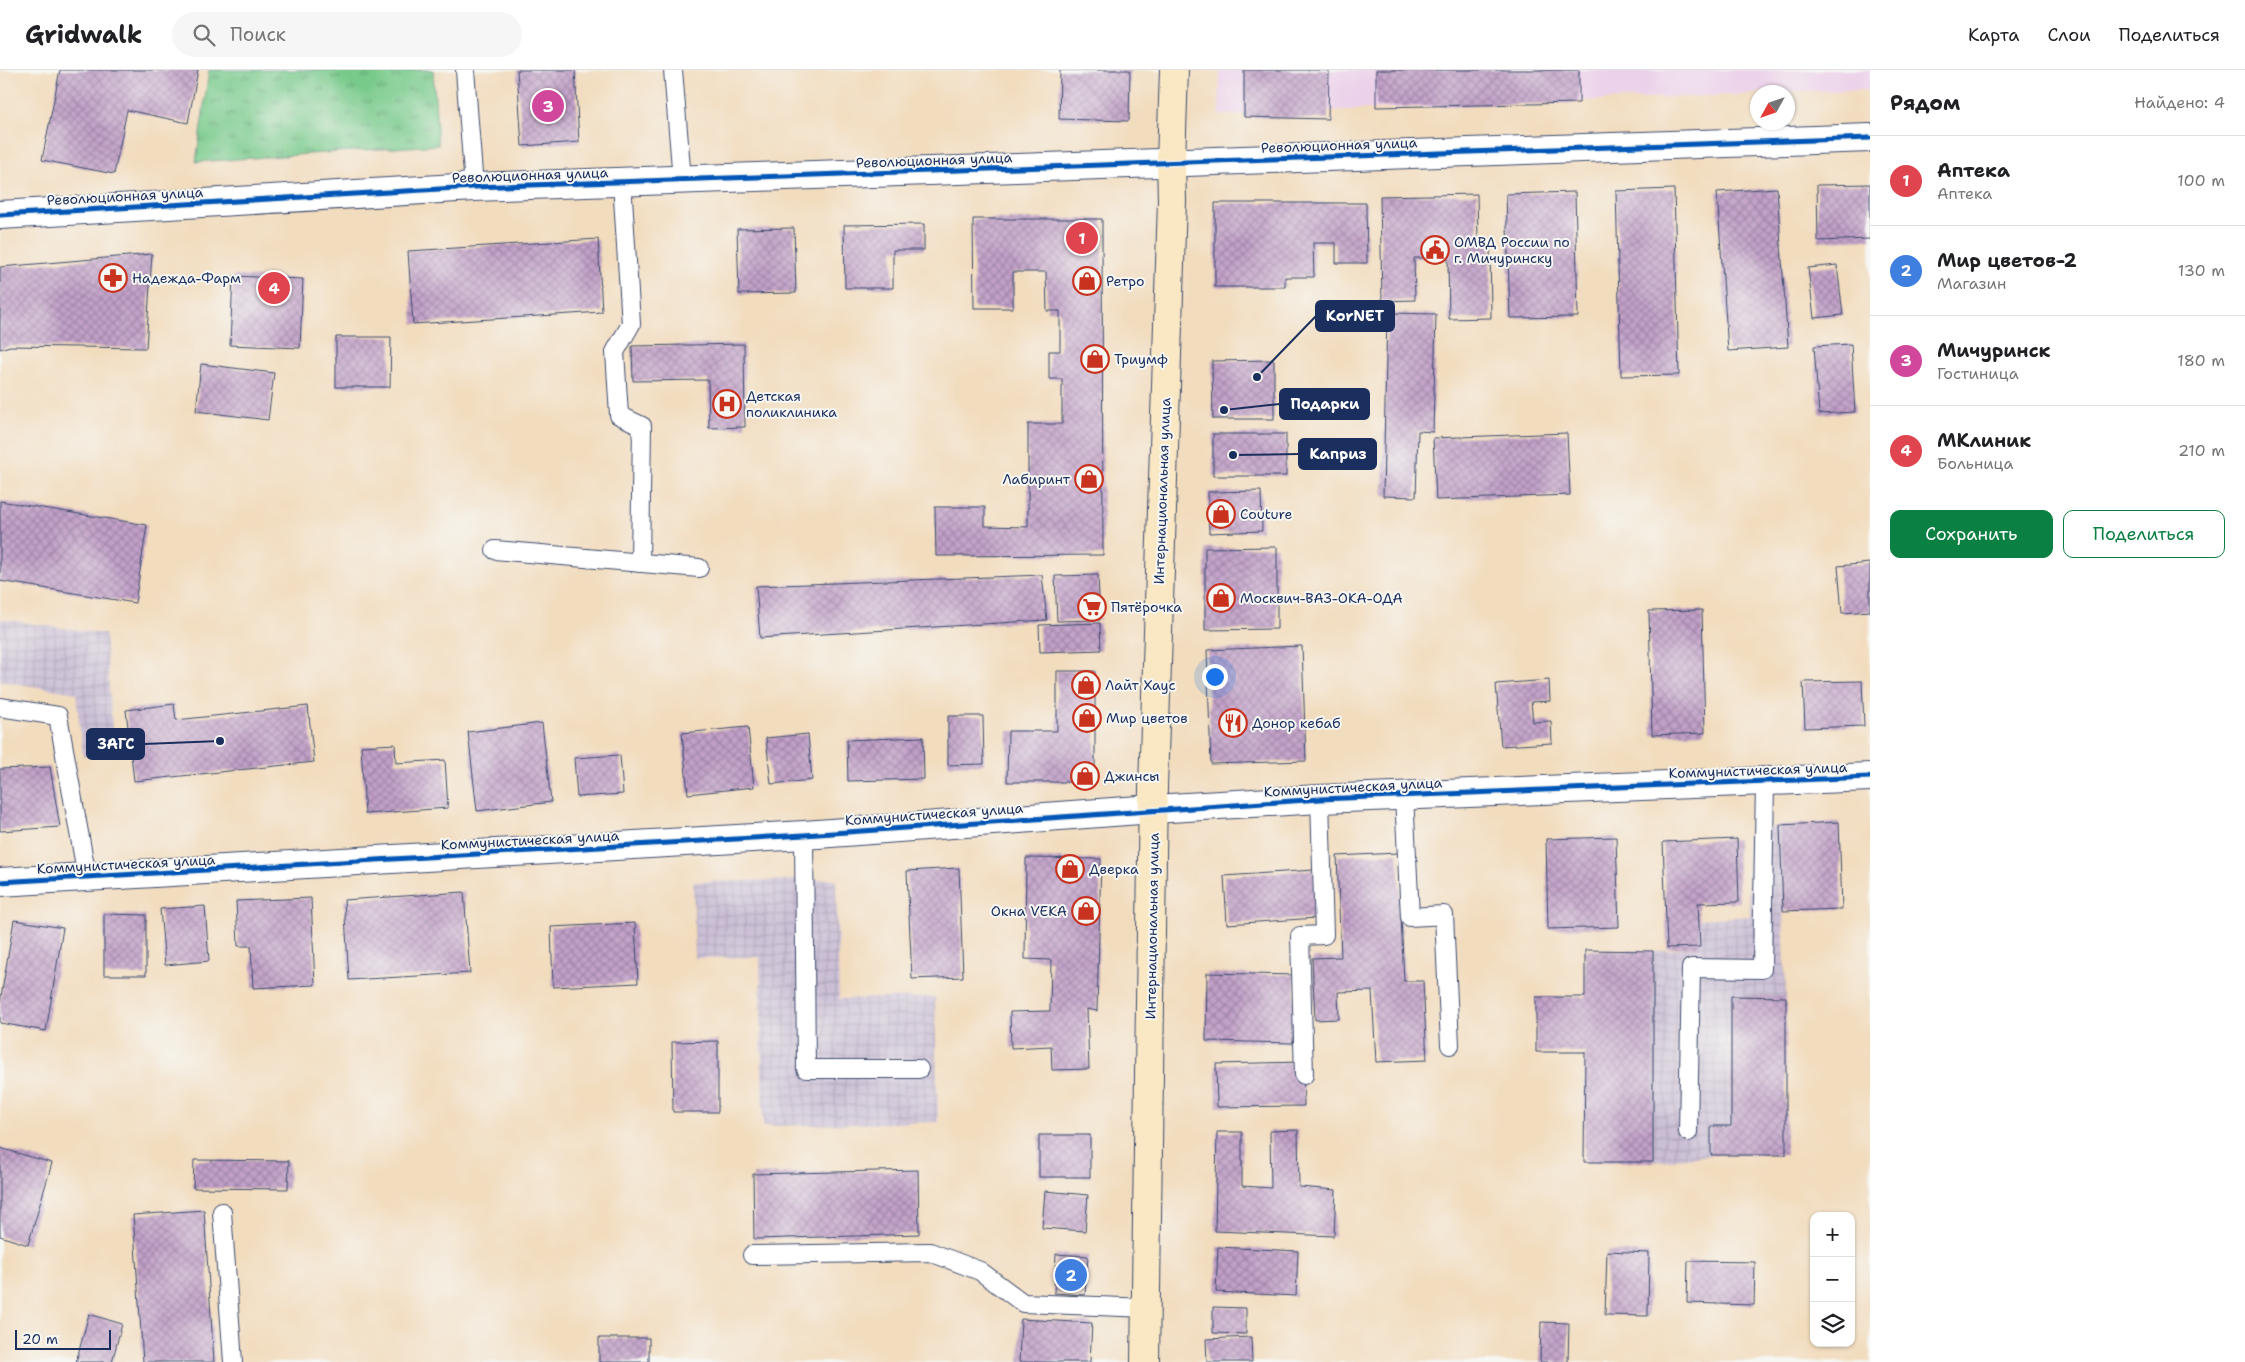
<!DOCTYPE html>
<html lang="ru">
<head>
<meta charset="utf-8">
<style>
  body { margin:0; font-family:"Shantell Sans",sans-serif; background:#f6f6f6; color:#202124 }
  .controls { position:absolute; right:15px; bottom:15px; display:grid; overflow:hidden; border-radius:10px; box-shadow:0 1px 4px #0004 }
  .controls button { width:45px; height:45px; display:grid; place-items:center; padding:0; border:0; border-bottom:1px solid #e0e0e0; background:#fff; color:#202124; font:25px sans-serif }
  .compass { position:absolute; left:1750px; top:15px; width:45px; height:45px; border-radius:50%; background:#fff; box-shadow:0 1px 4px #0004; rotate:230deg }
  .scale { position:absolute; left:15px; bottom:12px; width:96px; box-sizing:border-box; padding-left:5px; border:2px solid #1b2f5e; border-top:0; font-size:14px; line-height:18px; white-space:nowrap; color:#1b2f5e; -webkit-text-stroke:4px #f6f6f2; paint-order:stroke }
  .you { position:absolute; left:1214px; top:606px; width:18px; height:18px; margin:-12px; border:4px solid #fff; border-radius:50%; background:#1a73e8; box-shadow:0 0 0 8px #1a73e833 }
  .badge { display:grid; place-items:center; width:32px; height:32px; border-radius:50%; background:#0b8043; color:#fff; font-size:16px; font-weight:700 }
  .pin { position:absolute; translate:-50% -50%; border:2px solid #fff; box-shadow:0 1px 5px #0006 }
  .list { margin:0; padding:0; list-style:none }
  h2 { display:flex; justify-content:space-between; align-items:center; height:65px; margin:0; padding:0 20px; font-size:21px }
  h2 small { font-size:16px; font-weight:400; color:#757577 }
  .list li { display:grid; grid-template-columns:32px 1fr auto; gap:15px; align-items:center; box-sizing:border-box; height:90px; padding:0 20px; border-top:1px solid #e0e0e0 }
  .list b { display:block; font-size:19px; white-space:nowrap }
  .list p { margin:0; font-size:16px; white-space:nowrap; color:#757577 }
  .list em { font-size:16px; font-style:normal; color:#757577 }
  .actions { display:flex; gap:10px; padding:15px 20px }
  .actions a { flex:1; padding:11px 0; border:1px solid #0b8043; border-radius:10px; text-align:center; font-size:18px; color:#0b8043 }
  .actions .main { background:#0b8043; color:#fff }
  .icon { flex:none; width:28px; height:28px; fill:none; stroke:currentColor; stroke-width:2; stroke-linecap:round; stroke-linejoin:round }
  .map { position:relative; flex:none; width:1870px; height:1292px; overflow:hidden }
  header { display:flex; align-items:center; gap:30px; box-sizing:border-box; height:70px; padding:0 25px; background:#fff; border-bottom:1px solid #e0e0e0 }
  header strong { font-size:24px }
  nav { display:flex; gap:28px; margin-inline-start:auto; font-size:18px }
  .search { width:350px; height:45px; background:#f6f6f6; display:flex; align-items:center; gap:12px; box-sizing:border-box; padding:0 18px; border-radius:28px; color:#757577; font-size:19px }
  main { display:flex }
  aside { flex:1; background:#fff }
  .map>svg:first-child { display:block }
</style>
</head>
<body>
<header>
<strong>Gridwalk</strong>
<div class="search"><svg class="icon" aria-label="search" viewBox="0 0 24 24"><circle cx="10" cy="10" r="6"/><path d="M15 15l6 6"/></svg>Поиск</div>
<nav><a>Карта</a><a>Слои</a><a>Поделиться</a></nav>
</header>
<main>
<div class="map">
<svg width="1870" height="1292" viewBox="0 0 1870 1292">
  <defs>
    <pattern id="industrial-grid" width="8" height="8" patternUnits="userSpaceOnUse" patternTransform="scale(1.25)"><rect width="8" height="8" fill="#cbbfd5"/><path d="M0 4h8M4 0v8" fill="none" stroke="#aea4b9"/></pattern>
    <pattern id="grass-tufts" width="24" height="20" patternUnits="userSpaceOnUse" patternTransform="scale(1.25)"><rect width="24" height="20" fill="#78ca8b"/><path d="M3 7l-1-3M5 7V3M7 7l1-3M15 17l-1-3M17 17v-4M19 17l1-3" fill="none" stroke="#62a475"/></pattern>
    <pattern id="building-cross-hatch" width="8" height="8" patternUnits="userSpaceOnUse" patternTransform="scale(1.25)"><rect width="8" height="8" fill="#c2a0c8"/><path d="M0 0l8 8M0 8l8-8" fill="none" stroke="#9d83a6"/></pattern>
  </defs>
  <rect width="100%" height="100%" fill="#f6f6f2"/>
  <filter id="ink" filterUnits="userSpaceOnUse"><feTurbulence type="fractalNoise" baseFrequency=".02" numOctaves="2"/><feDisplacementMap in="SourceGraphic" scale="10" xChannelSelector="R" yChannelSelector="G"/><feConvolveMatrix kernelMatrix="1 2 1 2 8 2 1 2 1" color-interpolation-filters="sRGB"/></filter>
  <filter id="wash" filterUnits="userSpaceOnUse"><feTurbulence type="fractalNoise" baseFrequency=".0096" numOctaves="4" result="noise"/><feDisplacementMap in="SourceGraphic" scale="20" xChannelSelector="R" yChannelSelector="G"/><feGaussianBlur stdDeviation="1.12" result="paint"/><feColorMatrix in="noise" values="0 0 0 0 0 0 0 0 0 0 0 0 0 0 0 0 0 1.4 0 .05"/><feComposite in="paint" operator="in"/></filter>
  <g filter="url(#wash)">
    <rect width="100%" height="100%" fill="#f2dcbe"/>
    <polygon fill="#ecd1ea" points="1220,0 1870,0 1870,20 1758,22 1757,24 1219,45"/>
    <g fill="url(#industrial-grid)">
      <polygon points="0,549 105,564 114,684 83,686 76,623 0,611"/>
      <polygon points="1780,755 1786,927 1786,1085 1711,1085 1653,1092 1584,1092 1585,982 1536,982 1536,927 1585,927 1585,880 1653,881 1699,877 1699,849 1750,846 1747,764"/>
      <polygon points="836,809 839,929 935,927 938,1052 763,1056 760,887 695,888 693,812"/>
    </g>
    <polygon fill="url(#grass-tufts)" stroke="#4a7c74" points="209,0 433,0 438,75 196,92"/>
    <g id="blocks">
      <g fill="url(#building-cross-hatch)">
        <polygon points="60,0 198,0 188,53 127,40 114,104 42,90"/>
        <polygon points="517,0 575,0 579,72 522,76"/>
        <polygon points="1060,0 1130,0 1129,51 1059,49"/>
        <polygon points="1244,0 1329,0 1328,49 1244,47"/>
        <polygon points="1376,0 1579,0 1579,33 1376,37"/>
        <polygon points="1870,114 1870,169 1818,171 1817,115"/>
        <polygon points="1777,118 1788,277 1728,281 1717,122"/>
        <polygon points="1674,119 1679,305 1621,306 1616,121"/>
        <polygon points="1575,122 1578,247 1510,248 1506,124"/>
        <polygon points="1477,124 1478,171 1490,171 1491,248 1449,249 1448,188 1414,188 1415,230 1382,231 1380,126"/>
        <polygon points="1215,133 1366,133 1367,193 1336,193 1336,173 1313,173 1314,207 1285,207 1285,217 1215,217"/>
        <polygon points="973,149 1102,149 1103,485 936,486 935,437 985,437 985,456 1028,457 1028,354 1062,354 1062,309 1049,309 1049,281 1060,281 1060,241 1047,241 1046,202 1013,202 1013,238 974,238"/>
        <polygon points="924,154 924,180 893,180 893,218 845,218 844,155"/>
        <polygon points="794,158 796,223 739,224 737,159"/>
        <polygon points="598,169 602,242 413,254 408,181"/>
        <polygon points="152,184 146,278 10,276 0,279 0,197"/>
        <polygon points="1837,195 1843,245 1814,248 1808,198"/>
        <polygon points="233,206 303,209 300,278 230,275"/>
        <polygon points="1387,243 1436,244 1433,362 1418,361 1416,427 1383,426"/>
        <polygon points="336,267 391,267 390,317 336,317"/>
        <polygon points="744,274 745,357 709,358 708,310 633,311 632,276"/>
        <polygon points="1851,274 1855,342 1819,344 1814,276"/>
        <polygon points="1274,290 1274,349 1213,349 1212,291"/>
        <polygon points="201,294 274,303 268,350 196,341"/>
        <polygon points="1567,363 1570,425 1436,430 1433,368"/>
        <rect x="1213" y="364" width="73" height="42"/>
        <polygon points="1261,421 1262,461 1209,463 1208,422"/>
        <polygon points="0,431 147,455 135,533 0,511"/>
        <polygon points="1277,477 1277,559 1205,560 1205,478"/>
        <polygon points="1870,493 1870,541 1842,543 1838,496"/>
        <polygon points="1042,505 1047,550 760,568 756,516"/>
        <polygon points="1098,505 1100,550 1057,551 1055,506"/>
        <polygon points="1702,540 1705,663 1652,665 1649,541"/>
        <polygon points="1100,553 1101,580 1040,582 1039,555"/>
        <polygon points="1302,576 1306,691 1211,694 1207,580"/>
        <polygon points="1057,601 1095,601 1095,712 1007,712 1008,661 1057,661"/>
        <polygon points="1549,610 1550,631 1531,632 1533,652 1551,651 1552,673 1501,676 1496,614"/>
        <polygon points="1862,611 1864,656 1805,658 1803,612"/>
        <polygon points="174,634 176,650 308,636 314,692 134,711 126,640"/>
        <polygon points="948,646 983,646 984,694 948,695"/>
        <polygon points="542,653 551,732 477,741 468,662"/>
        <polygon points="748,657 754,717 688,724 682,663"/>
        <polygon points="808,664 812,710 771,714 766,668"/>
        <polygon points="923,667 924,709 848,711 847,670"/>
        <polygon points="395,674 396,693 445,690 448,738 365,744 361,676"/>
        <polygon points="620,685 623,724 577,727 574,688"/>
        <polygon points="50,697 60,757 0,761 0,699"/>
        <polygon points="1839,752 1842,839 1783,841 1780,755"/>
        <polygon points="1616,767 1619,857 1548,859 1546,769"/>
        <polygon points="1737,769 1739,832 1698,833 1700,877 1667,878 1663,772"/>
        <polygon points="1398,783 1404,911 1423,911 1427,990 1376,992 1372,921 1338,922 1339,949 1315,950 1312,888 1341,887 1337,786"/>
        <polygon points="1026,788 1101,789 1097,941 1087,939 1089,999 1052,1000 1051,976 1011,978 1010,942 1050,941 1051,890 1025,889"/>
        <polygon points="959,798 963,907 912,909 907,801"/>
        <polygon points="1314,800 1317,848 1227,854 1224,806"/>
        <polygon points="464,822 470,903 349,910 344,830"/>
        <polygon points="311,828 315,915 253,918 251,876 238,876 236,831"/>
        <polygon points="205,836 209,891 165,895 160,839"/>
        <polygon points="104,844 146,845 146,905 104,905"/>
        <polygon points="14,850 63,858 46,961 0,953 0,933"/>
        <polygon points="635,853 638,913 553,917 551,857"/>
        <polygon points="1585,880 1653,881 1653,1092 1584,1092 1585,982 1536,982 1536,927 1585,927"/>
        <polygon points="1207,903 1295,905 1293,973 1206,971"/>
        <polygon points="1731,926 1786,927 1786,1085 1711,1085 1711,1056 1731,1056"/>
        <polygon points="718,971 718,1042 673,1042 672,972"/>
        <polygon points="1303,992 1304,1036 1217,1037 1216,994"/>
        <polygon points="1298,1060 1299,1117 1336,1120 1334,1166 1215,1161 1217,1062 1242,1062 1242,1116 1271,1118 1270,1061"/>
        <rect x="1039" y="1065" width="51" height="42"/>
        <polygon points="0,1078 52,1093 28,1175 0,1166"/>
        <polygon points="194,1090 289,1091 288,1119 193,1118"/>
        <polygon points="918,1100 919,1164 754,1169 753,1104"/>
        <polygon points="1045,1121 1088,1125 1085,1161 1042,1158"/>
        <polygon points="204,1140 214,1292 143,1292 133,1145"/>
        <polygon points="1218,1177 1298,1181 1296,1226 1216,1222"/>
        <polygon points="1607,1181 1649,1183 1648,1246 1605,1245"/>
        <polygon points="1056,1184 1088,1186 1085,1225 1054,1223"/>
        <polygon points="1688,1191 1755,1192 1754,1235 1687,1233"/>
        <polygon points="1213,1237 1246,1238 1246,1264 1213,1263"/>
        <polygon points="89,1244 122,1254 112,1292 76,1292"/>
        <polygon points="1021,1249 1092,1253 1090,1292 1019,1292"/>
        <polygon points="1541,1252 1569,1253 1568,1292 1540,1292"/>
        <polygon points="1251,1267 1252,1292 1207,1292 1206,1269"/>
        <rect x="599" y="1268" width="50" height="24"/>
      </g>
    </g>
  </g>
  <g filter="url(#ink)">
    <use href="#blocks" fill-opacity="0" stroke="#3b496c" stroke-width="1"/>
    <g fill="none" stroke-linecap="round" stroke-linejoin="round">
      <defs>
        <g id="service">
          <polyline points="465,0 474,117"/>
          <polyline points="673,0 682,110"/>
          <polyline points="622,112 631,254 615,282 619,345 642,356 640,493"/>
          <polyline points="495,480 699,498"/>
          <polyline points="0,637 58,646 87,807"/>
          <polyline points="1404,726 1410,847 1444,845 1450,975"/>
          <polyline points="804,765 806,999 919,999"/>
          <polyline points="1304,1005 1300,866 1324,865 1320,729"/>
          <polyline points="1688,1062 1691,898 1762,899 1765,711"/>
          <polyline points="222,1142 233,1292"/>
          <polyline points="752,1185 930,1182 980,1201 1023,1233 1147,1238"/>
        </g>
        <g id="minor">
          <polyline points="0,145 474,117 1870,68"/>
          <polyline points="1153,739 1320,729 1870,707"/>
        </g>
        <polyline id="tertiary" points="0,812 804,765 1153,739"/>
        <polyline id="secondary" points="1145,1292 1153,717 1172,131 1171,92 1174,0"/>
      </defs>
      <use href="#service" stroke="#3b496c" stroke-width="20"/>
      <use href="#minor" stroke="#3b496c" stroke-width="30"/>
      <use href="#tertiary" stroke="#3b496c" stroke-width="30"/>
      <use href="#secondary" stroke="#3b496c" stroke-width="30"/>
      <use href="#service" stroke="#fff" stroke-width="18"/>
      <use href="#minor" stroke="#fff" stroke-width="28"/>
      <use href="#tertiary" stroke="#fff" stroke-width="28"/>
      <use href="#secondary" stroke="#fae7c3" stroke-width="28"/>
      <defs>
        <g id="cycleway">
          <polyline points="0,145 474,117 1870,68"/>
          <polyline points="0,812 804,765 1320,729 1870,707"/>
        </g>
      </defs>
      <use href="#cycleway" stroke="#f6f6f2" stroke-width="8"/>
      <use href="#cycleway" stroke="#0057b8" stroke-width="5"/>
    </g>
  </g>
  <defs>
    <symbol id="civic-ring" viewBox="-11 -11 22 22"><circle r="9.5" fill="#f6f6f2" stroke="#c8321e" stroke-width="1.5"/><path d="M-.6-6.5H3V-4.5H.6V-3L4-1V1h2V6H-6V1h2V-1L-.6-3ZM-1.2 2.5V6h2.4V2.5Z" fill="#c8321e"/></symbol>
    <symbol id="pharmacy-ring" viewBox="-11 -11 22 22"><circle r="9.5" fill="#f6f6f2" stroke="#c8321e" stroke-width="1.5"/><path d="M-2-6h4v4h4v4h-4v4h-4v-4h-4v-4h4Z" fill="#c8321e"/></symbol>
    <symbol id="shop-ring" viewBox="-11 -11 22 22"><circle r="9.5" fill="#f6f6f2" stroke="#c8321e" stroke-width="1.5"/><path d="M-5-2.5h2.3a2.7 3.5 0 0 1 5.4 0H5L5.5 6h-11ZM-1.5-2.5h3a1.5 2.3 0 0 0-3 0Z" fill="#c8321e"/></symbol>
    <symbol id="hospital-ring" viewBox="-11 -11 22 22"><circle r="9.5" fill="#f6f6f2" stroke="#c8321e" stroke-width="1.5"/><path d="M-5-5h3v3.5h4V-5h3V5h-3V1.5h-4V5h-3Z" fill="#c8321e"/></symbol>
    <symbol id="supermarket-ring" viewBox="-11 -11 22 22"><circle r="9.5" fill="#f6f6f2" stroke="#c8321e" stroke-width="1.5"/><path d="M-6-5.5h2.5l.6 2H6L4.5 2H-2.5L-4.4-4H-6ZM-1.5 3.2a1.3 1.3 0 1 0 .1 0ZM3 3.2a1.3 1.3 0 1 0 .1 0Z" fill="#c8321e"/></symbol>
    <symbol id="restaurant-ring" viewBox="-11 -11 22 22"><circle r="9.5" fill="#f6f6f2" stroke="#c8321e" stroke-width="1.5"/><path d="M-5-6h1v4h1v-4h1v4h1v-4h1v5L-1.5 .5V6h-2V.5L-5-1ZM5-6V6H3V1.5H1.5Q1.5-4 5-6Z" fill="#c8321e"/></symbol>
  </defs>
  <g fill-rule="evenodd">
    <use href="#civic-ring" x="1419" y="164" width="32" height="32"/>
    <use href="#pharmacy-ring" x="97" y="192" width="32" height="32"/>
    <use href="#shop-ring" x="1071" y="195" width="32" height="32"/>
    <use href="#shop-ring" x="1079" y="273" width="32" height="32"/>
    <use href="#hospital-ring" x="711" y="318" width="32" height="32"/>
    <use href="#shop-ring" x="1073" y="393" width="32" height="32"/>
    <use href="#shop-ring" x="1205" y="428" width="32" height="32"/>
    <use href="#shop-ring" x="1205" y="512" width="32" height="32"/>
    <use href="#supermarket-ring" x="1076" y="521" width="32" height="32"/>
    <use href="#shop-ring" x="1070" y="599" width="32" height="32"/>
    <use href="#shop-ring" x="1071" y="632" width="32" height="32"/>
    <use href="#restaurant-ring" x="1217" y="637" width="32" height="32"/>
    <use href="#shop-ring" x="1069" y="690" width="32" height="32"/>
    <use href="#shop-ring" x="1054" y="783" width="32" height="32"/>
    <use href="#shop-ring" x="1070" y="825" width="32" height="32"/>
  </g>
  <g text-anchor="middle" dominant-baseline="central" stroke-width="4" stroke-linejoin="round" paint-order="stroke">
    <g font-size="14" fill="#1b2f5e" stroke="#f6f6f2">
      <text transform="translate(1339 75) rotate(-2)">Революционная улица</text>
      <text transform="translate(934 90) rotate(-2)">Революционная улица</text>
      <text transform="translate(530 105) rotate(-2)">Революционная улица</text>
      <text transform="translate(125 126) rotate(-3)">Революционная улица</text>
      <text transform="translate(1162 421) rotate(-88)">Интернациональная улица</text>
      <text transform="translate(1758 700) rotate(-2)">Коммунистическая улица</text>
      <text transform="translate(1353 717) rotate(-3)">Коммунистическая улица</text>
      <text transform="translate(934 744) rotate(-4)">Коммунистическая улица</text>
      <text transform="translate(530 770) rotate(-3)">Коммунистическая улица</text>
      <text transform="translate(126 794) rotate(-3)">Коммунистическая улица</text>
      <text transform="translate(1152 856) rotate(-89)">Интернациональная улица</text>
    </g>
    <g font-size="14" fill="#1b2f5e" stroke="#f6f6f2" text-anchor="start">
      <text x="1454" y="172">ОМВД России по<tspan x="1454" dy="16">г. Мичуринску</tspan></text>
      <text x="132" y="208">Надежда-Фарм</text>
      <text x="1106" y="211">Ретро</text>
      <text x="1114" y="289">Триумф</text>
      <text x="746" y="326">Детская<tspan x="746" dy="16">поликлиника</tspan></text>
      <text x="1070" y="409" text-anchor="end">Лабиринт</text>
      <text x="1240" y="444">Couture</text>
      <text x="1240" y="528">Москвич-ВАЗ-ОКА-ОДА</text>
      <text x="1111" y="537">Пятёрочка</text>
      <text x="1105" y="615">Лайт Хаус</text>
      <text x="1106" y="648">Мир цветов</text>
      <text x="1252" y="653">Донор кебаб</text>
      <text x="1104" y="706">Джинсы</text>
      <text x="1089" y="799">Дверка</text>
      <text x="1067" y="841" text-anchor="end">Окна VEKA</text>
    </g>
  </g>
  <path fill="none" stroke="#1b2f5e" stroke-width="2" d="M1257 307L1316 246M1224 340L1280 334M1233 385L1299 384M220 671L144 674"/>
  <g fill="#1b2f5e" stroke="#f6f6f2" stroke-width="2">
    <circle cx="1257" cy="307" r="5"/>
    <circle cx="1224" cy="340" r="5"/>
    <circle cx="1233" cy="385" r="5"/>
    <circle cx="220" cy="671" r="5"/>
  </g>
  <g fill="#1b2f5e" stroke="#1b2f5e" stroke-width="2">
    <rect x="1316" y="231" width="78" height="30" rx="5"/>
    <rect x="1280" y="319" width="89" height="30" rx="5"/>
    <rect x="1299" y="369" width="77" height="30" rx="5"/>
    <rect x="87" y="659" width="57" height="30" rx="5"/>
  </g>
  <g font-size="15" text-anchor="middle" font-weight="bold" fill="#fff">
    <text x="1355" y="251">KorNET</text>
    <text x="1325" y="339">Подарки</text>
    <text x="1338" y="389">Каприз</text>
    <text x="116" y="679">ЗАГС</text>
  </g>
</svg>
<div class="controls">
<button>+</button>
<button>−</button>
<button><svg class="icon" aria-label="layers" viewBox="0 0 24 24"><path d="M12 4l9 5-9 5-9-5zM3 14l9 5 9-5"/></svg></button>
</div>
<svg class="compass" viewBox="-18 -18 36 36"><path d="M0-13l5 13h-10z" fill="#e53935"/><path d="M0 13l5-13h-10z" fill="#757577"/></svg>
<div class="scale">20 m</div>
<div class="you"></div>
<div class="pin badge" style="left:1082px;top:168px;background:#e0444e">1</div>
<div class="pin badge" style="left:1071px;top:1205px;background:#3f7fe0">2</div>
<div class="pin badge" style="left:548px;top:36px;background:#d1479c">3</div>
<div class="pin badge" style="left:274px;top:218px;background:#e0444e">4</div>
</div>
<aside>
<h2>Рядом<small>Найдено: 4</small></h2>
<ul class="list">
<li><span class="badge" style="background:#e0444e">1</span><div><b>Аптека</b><p>Аптека</p></div><em>100 m</em></li>
<li><span class="badge" style="background:#3f7fe0">2</span><div><b>Мир цветов-2</b><p>Магазин</p></div><em>130 m</em></li>
<li><span class="badge" style="background:#d1479c">3</span><div><b>Мичуринск</b><p>Гостиница</p></div><em>180 m</em></li>
<li><span class="badge" style="background:#e0444e">4</span><div><b>МКлиник</b><p>Больница</p></div><em>210 m</em></li>
</ul>
<div class="actions"><a class="main">Сохранить</a><a>Поделиться</a></div>
</aside>
</main>
</body>
</html>
